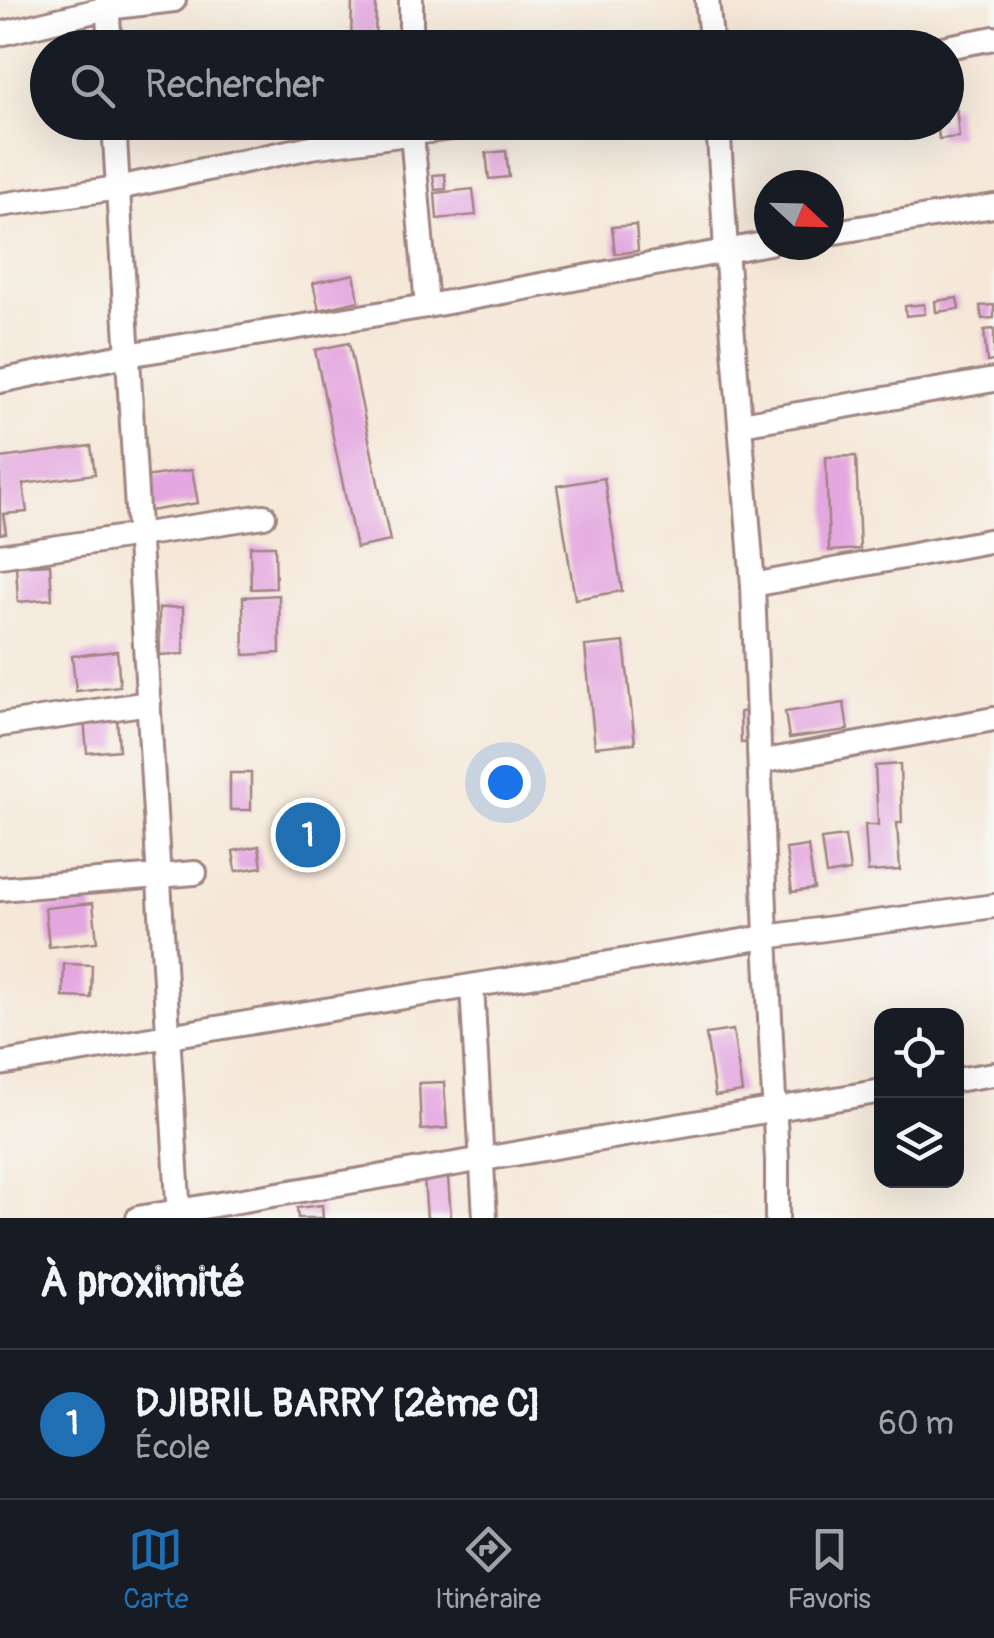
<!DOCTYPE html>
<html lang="fr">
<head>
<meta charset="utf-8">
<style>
  body { margin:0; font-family:Pangolin,sans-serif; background:#20242c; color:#f1f3f6 }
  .controls { position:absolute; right:30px; bottom:30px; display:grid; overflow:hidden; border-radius:20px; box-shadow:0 10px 40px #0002 }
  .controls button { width:90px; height:90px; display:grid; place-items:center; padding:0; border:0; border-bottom:2px solid #363941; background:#171b24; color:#f1f3f6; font:50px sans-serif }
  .compass { position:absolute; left:754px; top:170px; width:90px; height:90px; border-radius:50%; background:#171b24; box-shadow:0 10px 40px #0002; rotate:112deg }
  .you { position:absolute; left:505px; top:782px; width:35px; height:35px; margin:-25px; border:8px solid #fff; border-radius:50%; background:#1a73e8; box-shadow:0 0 0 15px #1a73e833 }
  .badge { display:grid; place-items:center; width:65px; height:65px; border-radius:50%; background:#1f6fb2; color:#fff; font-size:32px; font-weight:700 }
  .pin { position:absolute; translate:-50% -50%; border:5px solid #fff; box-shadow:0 2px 10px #0006 }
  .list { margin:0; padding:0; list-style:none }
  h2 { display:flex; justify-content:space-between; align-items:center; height:130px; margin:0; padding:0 40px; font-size:42px }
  h2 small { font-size:32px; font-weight:400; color:#9ea1a6 }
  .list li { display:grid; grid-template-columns:65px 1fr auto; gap:30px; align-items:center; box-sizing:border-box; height:150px; padding:0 40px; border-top:2px solid #363941 }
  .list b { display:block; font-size:38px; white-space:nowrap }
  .list p { margin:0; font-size:32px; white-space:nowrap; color:#9ea1a6 }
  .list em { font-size:32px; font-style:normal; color:#9ea1a6 }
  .icon { flex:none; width:55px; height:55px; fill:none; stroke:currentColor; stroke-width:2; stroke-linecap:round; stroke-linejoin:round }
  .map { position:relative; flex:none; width:994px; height:1218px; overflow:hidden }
  .search { position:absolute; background:#171b24; box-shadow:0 10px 40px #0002; left:30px; right:30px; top:30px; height:110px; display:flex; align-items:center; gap:25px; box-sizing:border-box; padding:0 35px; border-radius:55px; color:#9ea1a6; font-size:38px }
  .sheet { height:280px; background:#171b24 }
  nav { display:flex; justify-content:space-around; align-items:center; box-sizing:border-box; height:140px; border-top:2px solid #363941; background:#171b24; font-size:28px; color:#9ea1a6 }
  nav a { display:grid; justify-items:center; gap:5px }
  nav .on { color:#1f6fb2 }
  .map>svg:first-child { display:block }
</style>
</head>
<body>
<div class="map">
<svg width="994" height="1218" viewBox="0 0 994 1218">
  <rect width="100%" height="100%" fill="#f6f6f2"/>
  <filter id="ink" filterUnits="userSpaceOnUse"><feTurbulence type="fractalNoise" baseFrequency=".01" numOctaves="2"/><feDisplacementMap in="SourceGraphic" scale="20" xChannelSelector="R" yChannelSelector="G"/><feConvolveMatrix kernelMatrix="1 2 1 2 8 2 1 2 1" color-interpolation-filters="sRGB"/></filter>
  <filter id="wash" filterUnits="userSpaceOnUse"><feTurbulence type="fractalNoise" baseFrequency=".0048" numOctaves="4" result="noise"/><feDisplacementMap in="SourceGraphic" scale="40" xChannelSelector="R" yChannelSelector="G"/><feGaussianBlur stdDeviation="2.25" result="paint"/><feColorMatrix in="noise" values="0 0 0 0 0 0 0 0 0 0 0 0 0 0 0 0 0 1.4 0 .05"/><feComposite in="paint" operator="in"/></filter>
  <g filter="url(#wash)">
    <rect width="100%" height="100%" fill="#f5e8d8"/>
    <g id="blocks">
      <g fill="#e4a7e0">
        <polygon points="352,0 376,0 375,48 351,48"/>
        <polygon points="956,105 959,137 939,139 937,122 946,122 946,106"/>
        <polygon points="506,151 509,177 489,179 486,153"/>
        <polygon points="445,174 446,189 435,190 433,175"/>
        <polygon points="473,189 476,215 437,219 435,193"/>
        <polygon points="636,225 638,251 615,254 612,227"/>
        <polygon points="354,274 359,301 319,310 313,283"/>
        <polygon points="957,298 959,309 936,312 935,301"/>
        <polygon points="924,304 925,314 906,316 905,306"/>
        <polygon points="994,305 994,318 982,319 980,306"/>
        <polygon points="994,329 994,361 987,362 984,330"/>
        <polygon points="349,343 390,541 356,548 315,350"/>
        <polygon points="91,446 95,474 23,484 27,512 3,514 6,533 0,534 0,458"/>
        <polygon points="856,456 860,549 829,551 826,457"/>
        <polygon points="192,470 198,503 149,511 144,477"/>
        <polygon points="604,478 622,591 575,599 557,486"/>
        <polygon points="250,546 275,546 276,588 251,589"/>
        <polygon points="50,564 52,599 18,602 16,566"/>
        <polygon points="279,595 280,653 244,655 243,597"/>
        <polygon points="183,607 184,654 160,655 159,608"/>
        <polygon points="624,642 635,743 595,747 585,646"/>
        <polygon points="117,651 120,686 76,691 72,656"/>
        <polygon points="844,703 848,730 789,738 785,712"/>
        <polygon points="766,711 767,742 741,743 740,712"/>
        <polygon points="117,716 119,750 87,753 84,719"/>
        <polygon points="900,764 902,823 897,823 900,870 868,872 865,825 878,825 875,766"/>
        <rect x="230" y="773" width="21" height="37"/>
        <polygon points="845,836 850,871 826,875 821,839"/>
        <polygon points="259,846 262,867 236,871 233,851"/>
        <polygon points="808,846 814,889 792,892 786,849"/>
        <polygon points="93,903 97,942 49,947 45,908"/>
        <polygon points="64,964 92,965 91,998 63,997"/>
        <polygon points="733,1030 742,1092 715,1096 706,1034"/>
        <polygon points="444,1082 447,1128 421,1130 419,1083"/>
        <polygon points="448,1177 451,1218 427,1218 424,1179"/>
        <polygon points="322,1205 323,1218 298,1218 297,1208"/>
      </g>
    </g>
  </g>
  <g filter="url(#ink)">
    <use href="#blocks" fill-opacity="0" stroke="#a08482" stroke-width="2.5"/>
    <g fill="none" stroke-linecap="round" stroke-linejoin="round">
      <defs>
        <g id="minor">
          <polyline points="107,0 110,48"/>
          <polyline points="411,0 411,48"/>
          <polyline points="707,0 712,48"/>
          <polyline points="0,34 107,8 174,0"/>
          <polyline points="942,48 994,38"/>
          <polyline points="114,122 179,1218"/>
          <polyline points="411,122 427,306"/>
          <polyline points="718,122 726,250 753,585 766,937 777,1160 777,1218"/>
          <polyline points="0,205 118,188 311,147 496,122"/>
          <polyline points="829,233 994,206"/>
          <polyline points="0,381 127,355 427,306 769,243"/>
          <polyline points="741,424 994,380"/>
          <polyline points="0,556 264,516"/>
          <polyline points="753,585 994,540"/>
          <polyline points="0,725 149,703"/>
          <polyline points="760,762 994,719"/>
          <polyline points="0,889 195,873"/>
          <polyline points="472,986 485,1218"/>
          <polyline points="0,1064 766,937 994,906"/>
          <polyline points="956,1080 994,1074"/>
          <polyline points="138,1218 882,1091"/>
        </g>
      </defs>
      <use href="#minor" stroke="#a08482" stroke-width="28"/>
      <use href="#minor" stroke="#fff" stroke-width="22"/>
    </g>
  </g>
</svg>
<div class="controls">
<button><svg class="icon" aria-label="locate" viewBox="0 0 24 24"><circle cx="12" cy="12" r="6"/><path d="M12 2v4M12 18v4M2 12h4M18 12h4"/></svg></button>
<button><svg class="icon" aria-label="layers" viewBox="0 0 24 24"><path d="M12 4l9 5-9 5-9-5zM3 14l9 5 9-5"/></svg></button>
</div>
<svg class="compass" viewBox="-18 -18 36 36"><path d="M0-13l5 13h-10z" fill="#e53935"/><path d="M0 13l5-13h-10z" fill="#9ea1a6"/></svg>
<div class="you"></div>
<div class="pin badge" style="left:308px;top:835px">1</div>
<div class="search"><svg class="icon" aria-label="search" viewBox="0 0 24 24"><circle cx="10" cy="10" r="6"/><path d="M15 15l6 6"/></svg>Rechercher</div>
</div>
<section class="sheet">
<h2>À proximité<small></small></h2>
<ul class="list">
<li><span class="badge">1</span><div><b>DJIBRIL BARRY [2ème C]</b><p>École</p></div><em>60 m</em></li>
</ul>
</section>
<nav>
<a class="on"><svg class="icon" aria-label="map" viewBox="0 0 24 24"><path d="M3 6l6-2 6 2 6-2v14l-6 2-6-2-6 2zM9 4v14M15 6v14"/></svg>Carte</a>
<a><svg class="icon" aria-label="directions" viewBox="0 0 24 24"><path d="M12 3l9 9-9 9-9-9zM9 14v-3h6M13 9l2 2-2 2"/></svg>Itinéraire</a>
<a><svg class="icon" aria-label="saved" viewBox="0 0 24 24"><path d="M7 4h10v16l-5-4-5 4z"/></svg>Favoris</a>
</nav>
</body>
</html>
